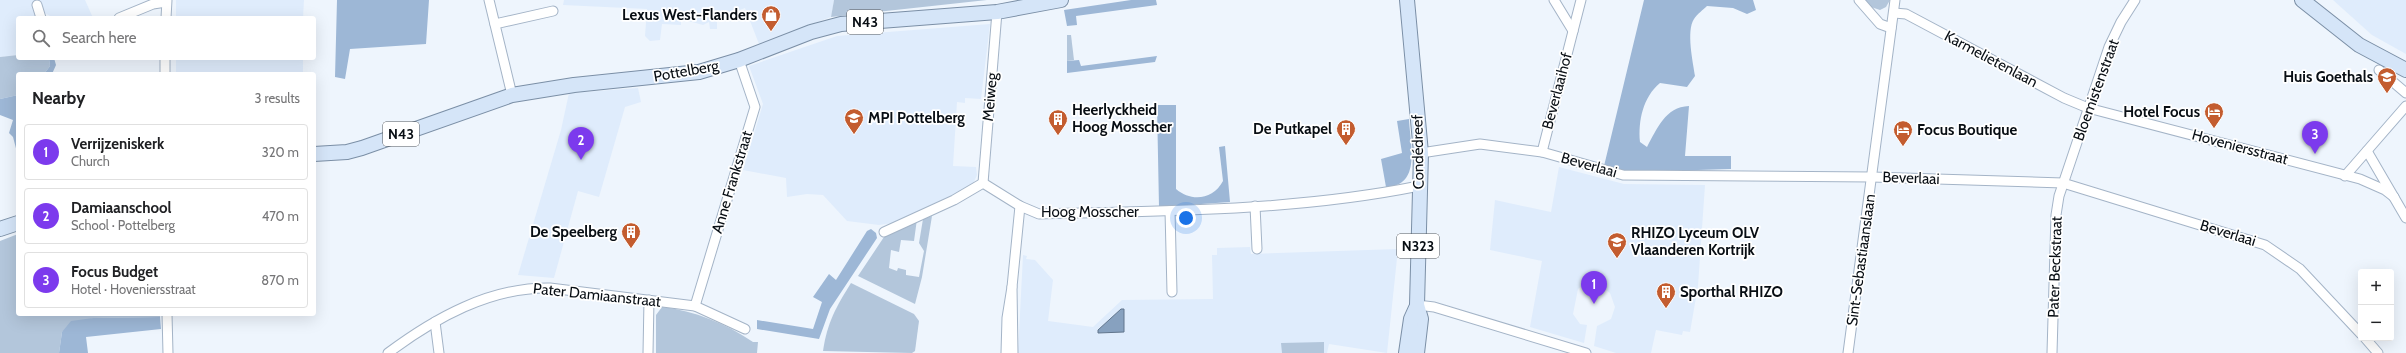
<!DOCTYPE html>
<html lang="en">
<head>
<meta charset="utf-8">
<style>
  body { margin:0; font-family:Cabin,sans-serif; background:#f2f2f2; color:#202124 }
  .controls { position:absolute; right:12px; bottom:12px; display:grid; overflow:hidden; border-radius:4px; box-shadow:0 4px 16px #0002 }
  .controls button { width:36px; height:36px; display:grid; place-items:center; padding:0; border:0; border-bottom:1px solid #e0e0e0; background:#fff; color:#202124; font:20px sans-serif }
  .you { position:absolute; left:1186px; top:218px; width:14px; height:14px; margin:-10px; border:3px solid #fff; border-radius:50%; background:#1a73e8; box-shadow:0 0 0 6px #1a73e833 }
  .badge { display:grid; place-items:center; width:26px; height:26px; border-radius:50%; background:#7c3aed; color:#fff; font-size:13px; font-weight:700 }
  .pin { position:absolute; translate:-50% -33px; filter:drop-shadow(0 1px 2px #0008) }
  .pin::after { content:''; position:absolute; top:21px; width:14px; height:12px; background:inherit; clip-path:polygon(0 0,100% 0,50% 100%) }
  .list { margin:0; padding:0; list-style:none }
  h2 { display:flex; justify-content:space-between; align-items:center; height:52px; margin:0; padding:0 16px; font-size:17px }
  h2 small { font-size:13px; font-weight:400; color:#757577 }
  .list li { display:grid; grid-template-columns:26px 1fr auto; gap:12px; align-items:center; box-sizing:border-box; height:56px; margin:0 8px 8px; padding:0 8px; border:1px solid #e0e0e0; border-radius:4px }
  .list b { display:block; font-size:15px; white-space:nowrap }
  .list p { margin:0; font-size:13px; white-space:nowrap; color:#757577 }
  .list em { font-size:13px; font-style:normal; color:#757577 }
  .icon { flex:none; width:22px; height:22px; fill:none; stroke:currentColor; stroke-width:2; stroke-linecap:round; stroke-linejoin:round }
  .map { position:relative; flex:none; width:2406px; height:353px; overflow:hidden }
  .search { position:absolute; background:#fff; box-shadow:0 4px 16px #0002; left:16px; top:16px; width:300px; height:44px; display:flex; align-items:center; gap:10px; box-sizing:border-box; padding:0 14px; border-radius:4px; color:#757577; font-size:15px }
  .panel { position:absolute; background:#fff; box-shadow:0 4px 16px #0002; left:16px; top:72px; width:300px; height:244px; border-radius:4px }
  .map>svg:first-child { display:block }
</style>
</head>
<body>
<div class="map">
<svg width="2406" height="353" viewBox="0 0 2406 353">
  <rect width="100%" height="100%" fill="#eef5fd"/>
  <g fill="#dfecfc">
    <polygon points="0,0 85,0 93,18 52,17 43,12 44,18 18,18 18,55 0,57"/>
    <polygon points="176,0 304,0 303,18 176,18"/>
    <polygon points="564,0 834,0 831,17 759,44 745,8 717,19 717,29 710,29 709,22 703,25 681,19 681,25 662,24 660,40 650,41 645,36 647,9 563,5"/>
    <polygon points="2333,0 2406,0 2406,54 2372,35"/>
    <polygon points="990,24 981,99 965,98 965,103 957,102 953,166 976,167 977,175 973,184 956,195 893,223 879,225 847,221 823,195 807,194 787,197 786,178 743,170 763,104 749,66 837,36"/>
    <rect x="176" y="58" width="127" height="16"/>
    <polygon points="638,88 641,102 625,107 599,197 578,191 554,278 518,275 561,130 569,93"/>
    <polygon points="1559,167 1624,184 1705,185 1698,286 1690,332 1683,331 1682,335 1656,330 1651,353 1616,353 1594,346 1597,326 1611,319 1615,307 1610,293 1603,288 1604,277 1599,275 1598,278 1592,277 1591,283 1586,283 1578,289 1573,314 1580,324 1587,325 1584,343 1530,327 1542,261 1490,250 1495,200 1551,212"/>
    <polygon points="1250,247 1251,254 1398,249 1387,353 1329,344 1327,353 1018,353 1023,255 1027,256 1026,259 1035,260 1053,280 1048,321 1093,327 1122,300 1213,299 1212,255 1217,255 1217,248"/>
  </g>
  <g fill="#b3c6db">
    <polygon points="834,0 987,0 831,17"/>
    <polygon points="1865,0 1890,0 1886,7 1880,10 1871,7"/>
    <polygon points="1067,35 1071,35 1074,60 1067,61"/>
    <polygon points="18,55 18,58 49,58 50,66 44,74 18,74 18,95 0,99 0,57"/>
    <polygon points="932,216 922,277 915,304 858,276 884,237 917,219 914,241 901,240 899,252 891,250 889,268 897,271 898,268 906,270 906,275 919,277 924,251 919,243 923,219"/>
    <polygon points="18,234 18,314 160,314 160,317 93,318 62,332 59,353 0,353 0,241"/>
    <path d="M851 283 914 314 919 321 915 351 912 353 823 351C827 323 836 307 851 283Z"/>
    <path d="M662 307C695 311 725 323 753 342H758L757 353H656V315Z"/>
    <polygon points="1324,342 1324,353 1282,353 1281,343"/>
  </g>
  <g fill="#9db7d6">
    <polygon points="337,0 429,0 426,44 350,49 345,79 335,77"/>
    <polygon points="1131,0 1156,0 1157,5 1076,16 1077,25 1067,26 1064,10"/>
    <path d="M1644 0H1753L1756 10 1747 14 1733 8 1707 6C1703 10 1697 14 1694 19 1686 31 1693 62 1695 76L1687 87 1660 83C1643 97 1638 121 1640 142L1647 147C1657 129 1665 107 1689 106L1685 156H1731V169L1631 172 1604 166Z"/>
    <polygon points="1157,56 1155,62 1067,73 1067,61 1079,60 1081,66"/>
    <polygon points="49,58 54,58 56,65 52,74 44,74 50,66"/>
    <polygon points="18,95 18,156 13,137 9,133 13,120 0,115 0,99"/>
    <path d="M1157 105H1176V189C1191 202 1213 200 1223 181L1219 147 1225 146 1230 202 1159 207Z"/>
    <path d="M1409 119C1410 144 1422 186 1386 187L1381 159 1402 153 1397 121Z"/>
    <polygon points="871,229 876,233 877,238 830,309 819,339 757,329 757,320 813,329 822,302 813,297 829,274 836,280 867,231"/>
    <polygon points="160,317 161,329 86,337 88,353 59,353 62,332 71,321 93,318"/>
  </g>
  <polygon fill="#87a1bf" stroke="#61758c" points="1121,309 1124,309 1124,332 1098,333 1098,330"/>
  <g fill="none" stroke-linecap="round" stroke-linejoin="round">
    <defs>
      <g id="street">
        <polyline points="489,0 512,95"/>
        <polyline points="1554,0 1573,31"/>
        <polyline points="1859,0 1880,24 1891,28"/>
        <polyline points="37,5 41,18"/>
        <polyline points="1894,13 1906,14 2064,98 2088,108 2360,179 2385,190 2394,197"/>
        <polyline points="119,18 153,4 166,2"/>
        <polyline points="166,18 167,0"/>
        <polyline points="495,24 553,11"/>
        <polyline points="2379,70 2406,93"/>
        <polyline points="165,74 165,58"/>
        <polyline points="2367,151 2406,218"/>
        <polyline points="1542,152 1581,0"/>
        <polyline points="1421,153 1480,144 1542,152 1623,175 1872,177 2063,183 2265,245 2300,269 2361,334"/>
        <polyline points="2345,176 2406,106"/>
        <path d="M983 183 1020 206 1039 214C1166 211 1295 211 1419 186"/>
        <polyline points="983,183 997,12"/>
        <polyline points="1255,206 1257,249"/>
        <polyline points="1170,211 1172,292"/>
        <polyline points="884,232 954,200 983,183"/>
        <polyline points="1012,287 1020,206"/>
        <polyline points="1417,305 1434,307 1586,353"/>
        <polyline points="695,306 755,107 739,60"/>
        <polyline points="167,314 168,353"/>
        <polyline points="435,322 439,353"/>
        <polyline points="2365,338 2378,353"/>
        <path d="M388 353C435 318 490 287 550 288L695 306 745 329"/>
        <polyline points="648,353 649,300"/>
        <polyline points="1006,353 1007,318 1012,287 1013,353"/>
        <polyline points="1848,353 1895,0"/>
        <polyline points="2052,353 2056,215 2059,196 2109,47 2121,22 2135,0"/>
      </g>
      <g id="primary">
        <polyline points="1407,0 1421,153 1417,305 1421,319 1417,353"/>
        <polyline points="2302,0 2359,45 2406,70"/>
        <polyline points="314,154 347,152 362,148 512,95 574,85 699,72 739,60 811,32 841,24 997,12 1061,0"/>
        <polyline points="0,229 18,223"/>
        <polyline points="1406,353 1411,319 1416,308"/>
      </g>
    </defs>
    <use href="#street" stroke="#a4b4c7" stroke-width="11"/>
    <use href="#primary" stroke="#7b8fa6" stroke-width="16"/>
    <use href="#street" stroke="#fff" stroke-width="9"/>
    <use href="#primary" stroke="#d5e5f8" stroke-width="14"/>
  </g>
  <defs>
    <symbol id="shop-pin" viewBox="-11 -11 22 30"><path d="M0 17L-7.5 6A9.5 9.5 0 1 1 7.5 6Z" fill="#c35c2f" stroke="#fff"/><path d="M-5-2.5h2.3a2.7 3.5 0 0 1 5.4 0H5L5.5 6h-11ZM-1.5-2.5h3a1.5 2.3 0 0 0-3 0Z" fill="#fff"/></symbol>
    <symbol id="university-pin" viewBox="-11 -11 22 30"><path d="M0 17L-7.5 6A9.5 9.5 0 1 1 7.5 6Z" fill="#c35c2f" stroke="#fff"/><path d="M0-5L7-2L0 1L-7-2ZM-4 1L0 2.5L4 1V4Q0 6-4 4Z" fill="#fff"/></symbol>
    <symbol id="hotel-pin" viewBox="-11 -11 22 30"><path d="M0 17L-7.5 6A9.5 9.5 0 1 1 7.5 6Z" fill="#c35c2f" stroke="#fff"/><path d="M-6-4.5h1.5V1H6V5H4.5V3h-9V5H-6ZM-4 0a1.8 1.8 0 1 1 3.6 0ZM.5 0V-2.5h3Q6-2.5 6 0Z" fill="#fff"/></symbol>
    <symbol id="school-pin" viewBox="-11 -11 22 30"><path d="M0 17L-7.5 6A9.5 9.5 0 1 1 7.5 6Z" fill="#c35c2f" stroke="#fff"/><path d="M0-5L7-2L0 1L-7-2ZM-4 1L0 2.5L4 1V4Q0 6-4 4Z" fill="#fff"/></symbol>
    <symbol id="building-pin" viewBox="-11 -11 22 30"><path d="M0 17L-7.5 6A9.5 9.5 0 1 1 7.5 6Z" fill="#c35c2f" stroke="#fff"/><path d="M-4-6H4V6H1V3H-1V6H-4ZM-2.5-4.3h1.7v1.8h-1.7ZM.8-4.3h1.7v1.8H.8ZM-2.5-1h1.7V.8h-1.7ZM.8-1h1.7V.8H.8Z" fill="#fff"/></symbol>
  </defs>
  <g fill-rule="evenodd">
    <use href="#shop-pin" x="760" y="4" width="22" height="30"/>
    <use href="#university-pin" x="2376" y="66" width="22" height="30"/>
    <use href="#hotel-pin" x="2203" y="101" width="22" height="30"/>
    <use href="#school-pin" x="843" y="107" width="22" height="30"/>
    <use href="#building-pin" x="1047" y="108" width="22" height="30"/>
    <use href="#building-pin" x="1335" y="118" width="22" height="30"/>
    <use href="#hotel-pin" x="1892" y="119" width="22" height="30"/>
    <use href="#building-pin" x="620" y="221" width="22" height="30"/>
    <use href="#school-pin" x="1606" y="231" width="22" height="30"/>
    <use href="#building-pin" x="1655" y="281" width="22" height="30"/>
  </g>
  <g text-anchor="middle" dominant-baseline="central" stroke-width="3.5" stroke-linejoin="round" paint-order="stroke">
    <g fill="#fff" stroke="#52565a" stroke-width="1">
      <rect x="847" y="10" width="36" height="24" rx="3"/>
      <rect x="383" y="122" width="36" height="24" rx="3"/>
      <rect x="1397" y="234" width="42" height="24" rx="3"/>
    </g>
    <g font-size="14" font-weight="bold" fill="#080e14">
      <text x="865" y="22">N43</text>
      <text x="401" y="134">N43</text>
      <text x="1418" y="246">N323</text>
    </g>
    <g font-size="15" font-weight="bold" fill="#080e14" stroke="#fff" text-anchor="end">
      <text x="757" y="15">Lexus West-Flanders</text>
      <text x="2373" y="77">Huis Goethals</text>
      <text x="1072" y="110" text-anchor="start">Heerlyckheid<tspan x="1072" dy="17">Hoog Mosscher</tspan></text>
      <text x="2200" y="112">Hotel Focus</text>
      <text x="868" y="118" text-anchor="start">MPI Pottelberg</text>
      <text x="1332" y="129">De Putkapel</text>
      <text x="1917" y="130" text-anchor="start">Focus Boutique</text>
      <text x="617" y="232">De Speelberg</text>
      <text x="1631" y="233" text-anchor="start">RHIZO Lyceum OLV<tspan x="1631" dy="17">Vlaanderen Kortrijk</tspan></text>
      <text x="1680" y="292" text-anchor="start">Sporthal RHIZO</text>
    </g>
    <g font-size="15" fill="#080e14" stroke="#fff">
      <text transform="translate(1991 59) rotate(28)">Karmelietenlaan</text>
      <text transform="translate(686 71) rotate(-10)">Pottelberg</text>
      <text transform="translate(2096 90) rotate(-70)">Bloemistenstraat</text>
      <text transform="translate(1557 91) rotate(-75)">Beverlaaihof</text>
      <text transform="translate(990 97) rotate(-85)">Meiweg</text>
      <text transform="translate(2240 147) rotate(15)">Hoveniersstraat</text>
      <text transform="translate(1418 152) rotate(-91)">Condédreef</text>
      <text transform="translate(1589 165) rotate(16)">Beverlaai</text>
      <text transform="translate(1911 178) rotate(2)">Beverlaai</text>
      <text transform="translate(732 182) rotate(-73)">Anne Frankstraat</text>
      <text x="1090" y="212">Hoog Mosscher</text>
      <text transform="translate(2228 233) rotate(17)">Beverlaai</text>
      <text transform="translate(1861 260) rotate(-82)">Sint-Sebastiaanslaan</text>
      <text transform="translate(2055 267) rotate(-88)">Pater Beckstraat</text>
      <text transform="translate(597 295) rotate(6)">Pater Damiaanstraat</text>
    </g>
  </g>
</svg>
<div class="controls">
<button>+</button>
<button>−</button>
</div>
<div class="you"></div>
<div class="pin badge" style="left:1594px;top:304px">1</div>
<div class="pin badge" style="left:581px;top:160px">2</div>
<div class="pin badge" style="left:2315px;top:154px">3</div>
<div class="search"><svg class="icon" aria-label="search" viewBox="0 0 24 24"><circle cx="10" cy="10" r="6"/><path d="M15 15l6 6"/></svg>Search here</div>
<section class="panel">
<h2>Nearby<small>3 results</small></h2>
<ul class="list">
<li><span class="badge">1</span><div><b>Verrijzeniskerk</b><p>Church</p></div><em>320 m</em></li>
<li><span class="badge">2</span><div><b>Damiaanschool</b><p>School · Pottelberg</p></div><em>470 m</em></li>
<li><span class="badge">3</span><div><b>Focus Budget</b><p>Hotel · Hoveniersstraat</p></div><em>870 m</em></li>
</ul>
</section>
</div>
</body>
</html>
